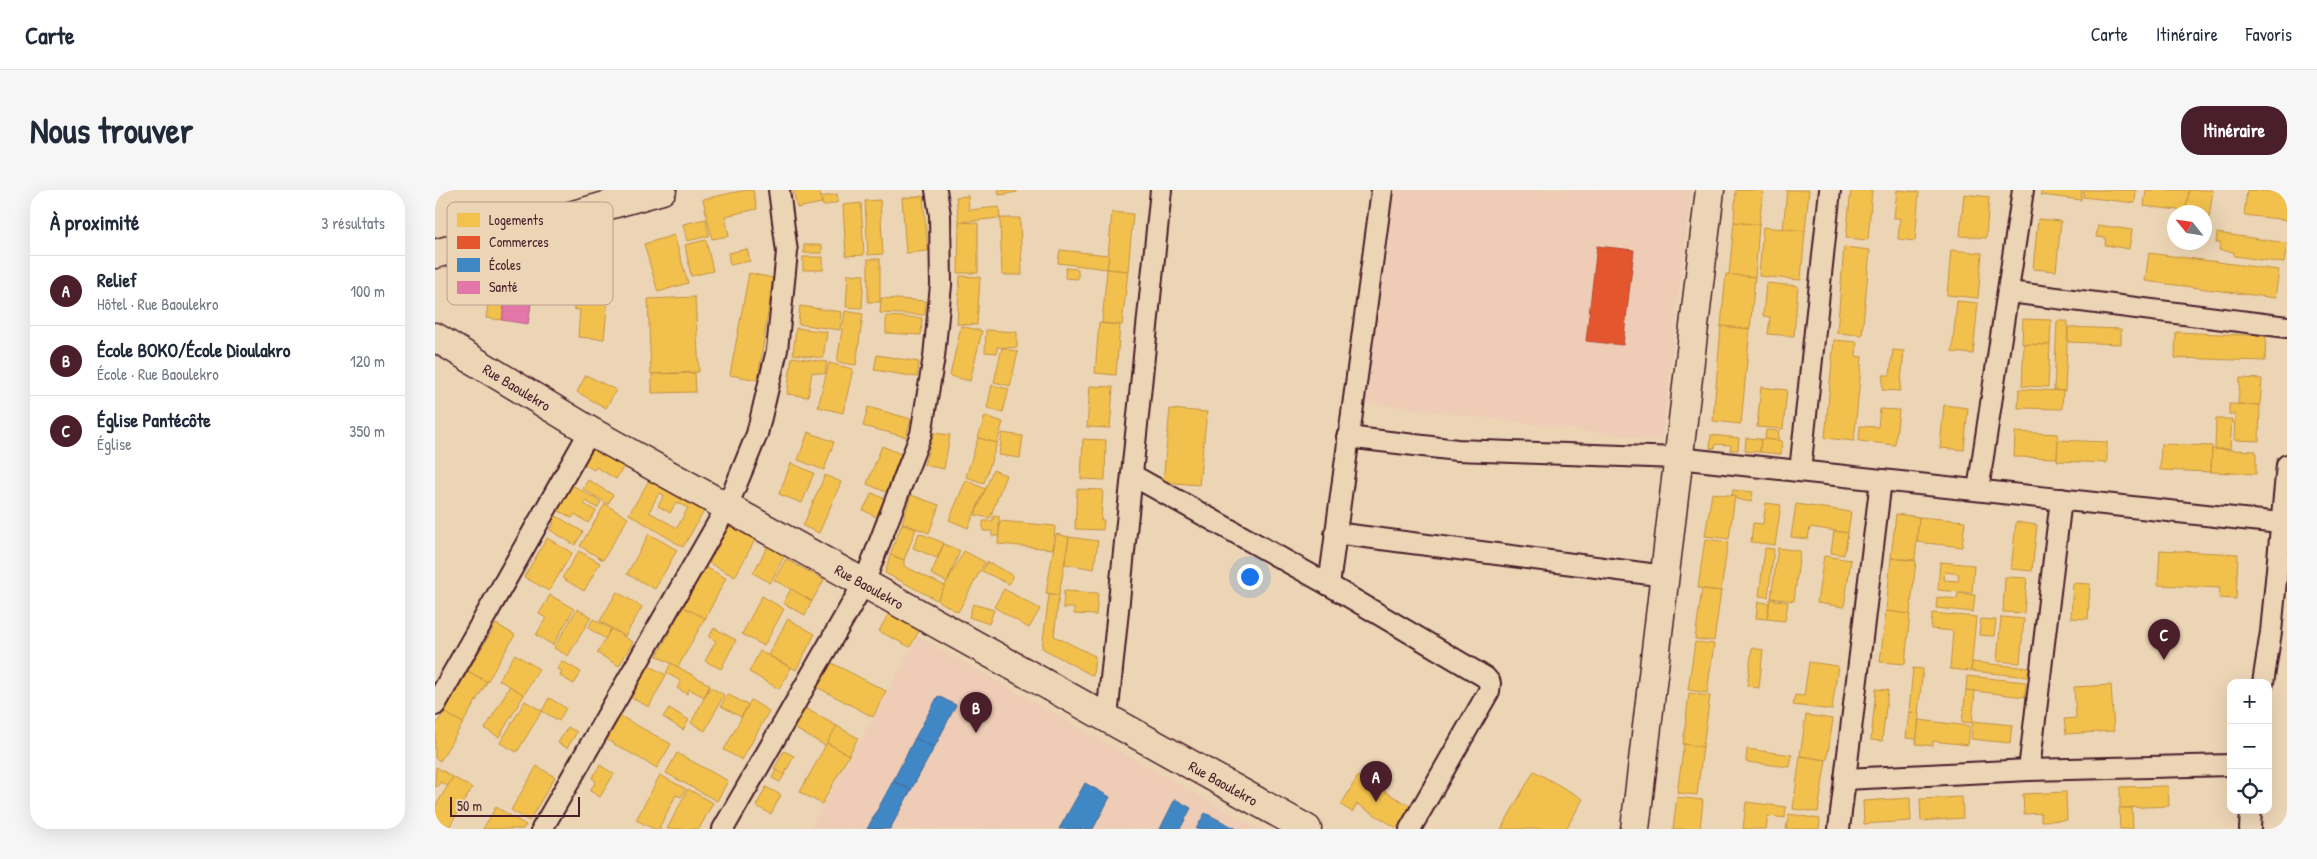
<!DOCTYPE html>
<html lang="fr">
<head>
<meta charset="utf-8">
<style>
  body { margin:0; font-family:"Patrick Hand",sans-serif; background:#f6f6f7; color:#1f2937 }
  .controls { position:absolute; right:15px; bottom:15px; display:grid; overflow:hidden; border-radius:10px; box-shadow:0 5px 20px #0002 }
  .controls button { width:45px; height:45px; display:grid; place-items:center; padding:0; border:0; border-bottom:1px solid #e0e1e3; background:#fff; color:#1f2937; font:25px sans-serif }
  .compass { position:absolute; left:1732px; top:15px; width:45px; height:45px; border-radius:50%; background:#fff; box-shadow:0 5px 20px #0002; rotate:300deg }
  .scale { position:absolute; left:15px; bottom:12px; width:130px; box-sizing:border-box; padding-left:5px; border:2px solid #4a1f2b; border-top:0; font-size:14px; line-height:18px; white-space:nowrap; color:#4a1f2b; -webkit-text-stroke:4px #ecd5b5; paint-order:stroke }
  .you { position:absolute; left:814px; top:386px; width:18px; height:18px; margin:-12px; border:4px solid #fff; border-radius:50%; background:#1a73e8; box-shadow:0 0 0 8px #1a73e833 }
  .badge { display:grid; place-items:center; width:32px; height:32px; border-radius:50%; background:#4a1f2b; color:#fff; font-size:16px; font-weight:700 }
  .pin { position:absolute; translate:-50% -41px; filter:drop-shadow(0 1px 2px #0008) }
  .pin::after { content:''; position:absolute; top:26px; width:18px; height:15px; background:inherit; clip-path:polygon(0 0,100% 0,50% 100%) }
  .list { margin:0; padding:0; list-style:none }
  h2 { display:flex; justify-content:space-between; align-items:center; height:65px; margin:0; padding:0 20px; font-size:21px }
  h2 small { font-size:16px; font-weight:400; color:#747a83 }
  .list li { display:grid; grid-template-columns:32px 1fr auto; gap:15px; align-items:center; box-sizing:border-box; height:70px; padding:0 20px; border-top:1px solid #e0e1e3 }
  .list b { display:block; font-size:19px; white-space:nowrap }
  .list p { margin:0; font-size:16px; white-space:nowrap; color:#747a83 }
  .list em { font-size:16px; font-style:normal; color:#747a83 }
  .icon { flex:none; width:28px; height:28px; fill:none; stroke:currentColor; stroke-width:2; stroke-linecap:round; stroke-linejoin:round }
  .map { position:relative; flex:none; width:1852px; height:639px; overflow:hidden; border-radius:20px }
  header { display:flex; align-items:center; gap:30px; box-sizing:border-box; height:70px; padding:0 25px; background:#fff; border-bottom:1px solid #e0e1e3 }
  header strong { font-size:24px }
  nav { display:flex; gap:28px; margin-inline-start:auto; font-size:18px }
  .intro { display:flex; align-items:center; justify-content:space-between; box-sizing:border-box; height:120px; padding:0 30px }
  h1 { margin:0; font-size:35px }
  .button { padding:12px 22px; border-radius:20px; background:#4a1f2b; color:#fff; font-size:18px; font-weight:700 }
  main { display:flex; gap:30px; padding:0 30px }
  aside { flex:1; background:#fff; border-radius:20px; box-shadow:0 5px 20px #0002 }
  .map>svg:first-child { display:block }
</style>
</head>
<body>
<header>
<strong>Carte</strong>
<nav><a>Carte</a><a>Itinéraire</a><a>Favoris</a></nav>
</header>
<div class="intro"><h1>Nous trouver</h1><a class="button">Itinéraire</a></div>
<main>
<aside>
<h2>À proximité<small>3 résultats</small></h2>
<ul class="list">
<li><span class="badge">A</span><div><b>Relief</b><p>Hôtel · Rue Baoulekro</p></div><em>100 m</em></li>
<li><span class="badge">B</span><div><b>École BOKO/École Dioulakro</b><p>École · Rue Baoulekro</p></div><em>120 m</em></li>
<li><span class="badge">C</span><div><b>Église Pantécôte</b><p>Église</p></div><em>350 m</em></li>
</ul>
</aside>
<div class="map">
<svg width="1852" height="639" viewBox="0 0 1852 639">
  <rect width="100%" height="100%" fill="#ecd5b5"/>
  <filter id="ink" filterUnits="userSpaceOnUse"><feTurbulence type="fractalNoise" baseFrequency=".02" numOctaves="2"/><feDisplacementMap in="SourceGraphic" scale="10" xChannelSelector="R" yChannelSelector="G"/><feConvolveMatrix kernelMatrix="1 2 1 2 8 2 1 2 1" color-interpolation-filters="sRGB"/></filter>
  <g filter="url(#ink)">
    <g fill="#eeccb5">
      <polygon points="953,0 1256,0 1226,251 928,212"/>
      <polygon points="484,447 823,639 375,639"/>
    </g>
    <g fill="#f2c14e" stroke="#c09044" fill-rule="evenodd">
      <polygon points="311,0 318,0 322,19 290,26 294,46 277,49 268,9"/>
      <polygon points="358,0 384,0 387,13 362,18"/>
      <polygon points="563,0 582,0 582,2 564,5"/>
      <polygon points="1301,0 1328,0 1324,35 1299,32"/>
      <polygon points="1352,0 1374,0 1370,41 1348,39"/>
      <polygon points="1416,0 1437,0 1433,50 1411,48"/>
      <polygon points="1462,0 1484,2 1480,51 1463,49 1465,28 1459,28"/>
      <polygon points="1606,0 1647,0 1646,10 1606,5"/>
      <polygon points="1649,0 1701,0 1700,13 1648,7"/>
      <polygon points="1711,0 1754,0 1751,21 1709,16"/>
      <polygon points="1754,0 1778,0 1774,28 1770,27 1770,22 1762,22 1762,20 1751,18"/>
      <polygon points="1812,0 1852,2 1852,30 1809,25"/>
      <polygon points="402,4 403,12 388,16 386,7"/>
      <polygon points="1529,4 1554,7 1551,48 1525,46"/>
      <polygon points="488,6 493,61 471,63 467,8"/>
      <polygon points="533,6 534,20 564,17 565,28 524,32 521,7"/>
      <polygon points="445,10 448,64 433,65 430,11"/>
      <polygon points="426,13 429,65 411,66 408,15"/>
      <polygon points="677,22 698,24 693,81 672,79"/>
      <polygon points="565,28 585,28 587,85 567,85"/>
      <polygon points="271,29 274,46 252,51 248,34"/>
      <polygon points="1603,29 1626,31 1621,81 1598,79"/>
      <polygon points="524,32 543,33 543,83 523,83"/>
      <polygon points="1299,32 1324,35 1320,87 1294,85"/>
      <polygon points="1663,35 1697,40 1694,59 1670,55 1671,48 1661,47"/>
      <polygon points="1328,37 1370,41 1366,90 1324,86"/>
      <polygon points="1782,43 1852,53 1849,73 1799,66 1799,62 1784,60 1785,53 1781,53"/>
      <polygon points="239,45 253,93 223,102 209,54"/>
      <polygon points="271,50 278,81 256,86 250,55"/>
      <rect x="369" y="55" width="18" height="8"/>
      <polygon points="1409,57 1435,60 1427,145 1402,143"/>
      <polygon points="312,59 315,71 295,75 293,63"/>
      <polygon points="625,60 674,65 672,79 623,73"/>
      <polygon points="1516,60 1547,63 1543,108 1512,105"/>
      <polygon points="1714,63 1844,80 1840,108 1710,91"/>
      <rect x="368" y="67" width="20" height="13"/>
      <polygon points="60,68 76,70 67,130 51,128"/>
      <rect x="433" y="69" width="12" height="43"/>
      <polygon points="143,75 176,78 169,149 143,147 145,120 139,119"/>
      <polygon points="631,78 643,79 643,89 630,88"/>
      <polygon points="672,79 693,81 687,135 667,133"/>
      <polygon points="314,83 338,88 323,190 295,185"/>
      <polygon points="413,84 429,85 427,118 411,117"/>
      <polygon points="1291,84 1320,87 1315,139 1286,136"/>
      <polygon points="525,86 545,87 542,135 522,134"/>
      <polygon points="1331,93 1363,96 1359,146 1333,144 1335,127 1328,126"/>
      <polygon points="260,107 264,182 216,184 213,109"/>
      <polygon points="446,108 491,111 490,125 445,123"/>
      <polygon points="1522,111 1543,113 1538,164 1517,162"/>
      <polygon points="365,116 407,122 405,140 363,134"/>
      <polygon points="410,121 428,124 421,175 402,172"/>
      <polygon points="451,126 487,128 486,145 451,143"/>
      <polygon points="1588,129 1616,130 1615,155 1587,154"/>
      <polygon points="1622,131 1633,131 1630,201 1619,200"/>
      <polygon points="664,133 685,135 681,185 660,183"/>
      <polygon points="526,136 547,141 535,191 515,186"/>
      <polygon points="1286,136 1315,139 1306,234 1278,231"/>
      <polygon points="1633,137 1686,139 1686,154 1633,152"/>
      <polygon points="361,138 392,142 388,168 358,164"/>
      <polygon points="551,140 582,142 582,158 562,157 562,163 550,162"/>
      <polygon points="1741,142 1831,146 1830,171 1740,168"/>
      <polygon points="1399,150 1422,152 1421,166 1427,167 1419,251 1390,248"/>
      <polygon points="1589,154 1615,155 1613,197 1587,196"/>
      <polygon points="567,158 583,162 575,196 559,192"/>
      <polygon points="1458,160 1469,161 1465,201 1447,200 1448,185 1455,185"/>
      <polygon points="442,165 484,172 482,187 439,180"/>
      <polygon points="357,167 392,172 390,184 377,182 373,207 352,204"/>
      <polygon points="394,173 418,179 408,223 383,217"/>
      <polygon points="260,183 261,202 217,203 217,184"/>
      <polygon points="151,185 181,200 171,218 142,202"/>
      <polygon points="1805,188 1827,189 1825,215 1803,214"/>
      <polygon points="557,195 574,199 568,222 552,218"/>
      <polygon points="655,196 678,197 675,238 652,237"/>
      <polygon points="1326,197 1352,200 1348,239 1322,237"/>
      <polygon points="1584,199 1628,201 1627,219 1583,218"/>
      <polygon points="1794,214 1825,215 1824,251 1799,250 1800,224 1794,224"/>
      <polygon points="1509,215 1533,218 1529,260 1505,258"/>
      <polygon points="433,217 476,229 471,247 428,236"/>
      <polygon points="735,219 772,222 764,295 728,292"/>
      <polygon points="1445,219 1464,220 1460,255 1424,251 1425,236 1443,237"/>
      <polygon points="550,226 568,232 562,253 543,248"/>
      <polygon points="1781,229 1797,229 1795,259 1780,259"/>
      <polygon points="1331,240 1344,241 1343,251 1330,249"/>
      <polygon points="373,242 399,252 389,280 363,270"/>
      <polygon points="1580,242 1623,244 1622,268 1579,267"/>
      <polygon points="499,243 515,245 509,279 489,275"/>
      <polygon points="567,243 588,246 585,268 564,265"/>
      <polygon points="1276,245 1304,248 1303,260 1295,260 1296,255 1281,254 1280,258 1275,258"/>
      <polygon points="162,248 194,268 181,289 161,277 159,280 147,273"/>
      <polygon points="543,248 562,253 549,293 531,287"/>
      <polygon points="1311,248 1326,249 1325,262 1310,261"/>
      <polygon points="648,249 671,250 670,290 646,289"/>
      <polygon points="1326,249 1347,251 1346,264 1325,262"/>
      <polygon points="1623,250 1672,252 1672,273 1622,271"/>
      <polygon points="1726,254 1777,256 1776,282 1725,280"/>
      <polygon points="447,256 466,264 451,302 432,294"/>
      <polygon points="1777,259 1821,261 1821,284 1776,282"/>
      <polygon points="356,273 379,283 367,313 344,304"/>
      <polygon points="558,280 571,285 555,328 540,325"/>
      <path d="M218 284 272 316 248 357 194 324ZM224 303 229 305 223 316 235 323 241 312 253 318 242 338 214 322Z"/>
      <polygon points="390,285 406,292 384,343 368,336"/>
      <polygon points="153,290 178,305 173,314 148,299"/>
      <polygon points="531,290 550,299 533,338 514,330"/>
      <polygon points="137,295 166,312 162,318 151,311 149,314 161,321 153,333 140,324 137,328 122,320"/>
      <polygon points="642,299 668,300 666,330 669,330 668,340 640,339"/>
      <polygon points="1298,300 1318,302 1316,312 1301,309 1301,306 1297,305"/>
      <polygon points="437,303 450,309 441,327 428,320"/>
      <polygon points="1277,303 1300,306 1294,349 1270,346"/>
      <polygon points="476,305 504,315 494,343 467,333"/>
      <polygon points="1331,313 1346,315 1340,355 1316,352 1318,333 1328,334"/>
      <polygon points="170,314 193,328 168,370 145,356"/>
      <polygon points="1361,314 1416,322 1413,343 1375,337 1373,349 1356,347"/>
      <polygon points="1461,324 1484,327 1480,370 1456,368"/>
      <polygon points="120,325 148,342 140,355 115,340 119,333 117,331"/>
      <polygon points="558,326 564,326 564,346 557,346 557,341 548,341 548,331 558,331"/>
      <polygon points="1484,327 1530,331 1527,357 1482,352"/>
      <polygon points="565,331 620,336 618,359 563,354"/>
      <polygon points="1581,332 1602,335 1597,381 1576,379"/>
      <polygon points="295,334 321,348 300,387 274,373"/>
      <polygon points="467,334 481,339 469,370 455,365"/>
      <polygon points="1399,341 1413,343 1409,365 1396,363"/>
      <polygon points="484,343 509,353 502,368 478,358"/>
      <polygon points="214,344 242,360 220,399 192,384"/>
      <polygon points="621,344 634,347 624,405 611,403"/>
      <polygon points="634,347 663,351 659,379 630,374"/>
      <polygon points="112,348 137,363 114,401 89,387"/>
      <polygon points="1270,349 1293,352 1286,401 1263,398"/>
      <polygon points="334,354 351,363 335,393 318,383"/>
      <polygon points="509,354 525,361 512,392 496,384"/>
      <polygon points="1330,358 1339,359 1333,407 1324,406"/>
      <polygon points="1343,358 1365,361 1359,411 1336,408"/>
      <polygon points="1725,360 1803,364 1801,409 1784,408 1785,398 1723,395"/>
      <polygon points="144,361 165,373 149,401 127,388"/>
      <polygon points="529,361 550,372 523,422 502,410"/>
      <polygon points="455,365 469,370 469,376 510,396 502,410 450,383"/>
      <polygon points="1389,366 1416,370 1409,417 1382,413"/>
      <polygon points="1456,368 1481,371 1475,424 1451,421"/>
      <polygon points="351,369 389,390 377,411 339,390"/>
      <polygon points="552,372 578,385 574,394 547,381"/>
      <path d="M1505 372 1539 375 1537 403 1503 400ZM1510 382 1524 384 1523 391 1509 390Z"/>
      <polygon points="270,377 291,388 270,429 248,417"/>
      <polygon points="1570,387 1592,388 1589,423 1568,422"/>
      <polygon points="1638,393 1655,394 1653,429 1636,428"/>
      <polygon points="356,399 377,411 370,425 348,413"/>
      <polygon points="569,399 605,419 594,438 559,417"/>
      <polygon points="1267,399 1286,401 1279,451 1260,449"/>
      <polygon points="629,401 663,403 661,425 639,424 639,418 628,418"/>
      <polygon points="182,402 207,417 190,446 165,431"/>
      <polygon points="1523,403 1540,405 1538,422 1501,418 1502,407 1522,409"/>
      <polygon points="115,405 139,419 118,455 101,445 111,428 104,424"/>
      <polygon points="614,405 624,405 619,446 660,466 658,486 607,458"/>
      <polygon points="327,406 349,419 329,456 307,444"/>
      <polygon points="1335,409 1353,412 1350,431 1332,429"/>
      <polygon points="1323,412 1334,413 1332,429 1321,428"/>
      <polygon points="538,414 559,420 554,434 534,427"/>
      <polygon points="458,416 489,432 475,457 444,441"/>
      <polygon points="248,417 270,428 243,477 222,466"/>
      <polygon points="142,419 156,427 133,466 119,458"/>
      <polygon points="1451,421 1475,424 1470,474 1445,472"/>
      <polygon points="1497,423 1541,427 1536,481 1515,479 1518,441 1496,439"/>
      <polygon points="1566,427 1589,429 1585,473 1562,471"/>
      <polygon points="158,429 176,439 171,449 153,438"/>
      <polygon points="353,429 380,444 361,480 333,465"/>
      <polygon points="1546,429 1561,430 1559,446 1544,445"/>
      <polygon points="61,434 80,445 52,492 33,481"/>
      <polygon points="279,438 301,450 286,479 270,471 281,451 274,447"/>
      <polygon points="176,439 198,452 184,476 162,463"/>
      <polygon points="1260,452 1279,454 1272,503 1253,500"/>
      <polygon points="1317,458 1328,460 1324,498 1312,496"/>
      <polygon points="325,461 356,478 344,499 314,482"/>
      <polygon points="80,464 104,479 89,505 64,490"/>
      <polygon points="127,471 146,482 139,494 125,486 127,481 122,479"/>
      <polygon points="393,471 451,501 438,527 380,496"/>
      <polygon points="1374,472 1403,476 1397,520 1358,515 1360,505 1369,506"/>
      <polygon points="1537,472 1594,478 1593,487 1536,481"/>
      <polygon points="236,473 275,495 269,507 254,499 252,504 242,498 246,491 231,483"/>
      <polygon points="213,475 231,485 214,517 195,507"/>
      <polygon points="1478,478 1488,479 1483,523 1474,522"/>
      <polygon points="33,481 52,492 28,533 9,522"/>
      <polygon points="1532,486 1591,492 1590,507 1531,500"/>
      <polygon points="1676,495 1679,541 1631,544 1629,529 1641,528 1639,497"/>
      <polygon points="75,496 89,505 64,547 50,539"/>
      <polygon points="275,497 289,505 270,541 256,533"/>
      <polygon points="1441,499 1453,500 1447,551 1436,550"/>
      <polygon points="1531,500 1540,501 1537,533 1527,532"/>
      <polygon points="1254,503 1275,506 1268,557 1248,554"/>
      <polygon points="292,504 313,515 306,527 286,516"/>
      <polygon points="114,508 131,518 124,531 107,521"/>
      <polygon points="316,510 334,521 307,570 289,560"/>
      <polygon points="90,511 107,521 82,562 65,553"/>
      <polygon points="366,516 402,536 391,556 355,536"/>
      <polygon points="234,518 254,530 248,540 228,527"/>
      <polygon points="9,522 28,533 5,571 0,568 0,536"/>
      <polygon points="1474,522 1484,523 1482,549 1471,548"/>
      <polygon points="1371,525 1398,529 1392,570 1365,566"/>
      <polygon points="185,526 236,554 222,578 172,550"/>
      <polygon points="1484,530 1535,536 1533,555 1498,551 1498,556 1481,554"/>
      <polygon points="1538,531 1577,535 1575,553 1536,549"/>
      <polygon points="402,536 423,548 414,565 392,553"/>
      <polygon points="133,537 142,542 132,558 123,553"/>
      <polygon points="392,553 414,565 387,614 365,602"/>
      <polygon points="1249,554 1268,557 1262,605 1242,603"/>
      <polygon points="1312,559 1357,565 1355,577 1311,572"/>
      <polygon points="349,561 359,566 349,585 339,579"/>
      <polygon points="242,563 293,591 282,611 231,583"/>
      <polygon points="1365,566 1391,570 1383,622 1358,619"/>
      <polygon points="165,575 179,584 165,607 155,601 161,591 157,588"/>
      <polygon points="102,576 120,587 94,631 76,620"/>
      <polygon points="1,577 18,587 13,596 5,592 2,597 0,596"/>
      <polygon points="341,580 349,585 345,592 337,588"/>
      <polygon points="1099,581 1148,609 1131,639 1066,639"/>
      <polygon points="225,585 251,599 246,607 241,605 224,638 226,639 219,639 201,630"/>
      <polygon points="923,586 975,616 962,638 922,614 917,622 906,615"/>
      <polygon points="18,587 37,598 13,639 5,639 0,636 0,617"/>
      <polygon points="1733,596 1734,616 1685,618 1685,597"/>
      <polygon points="331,597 346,605 336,624 321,616"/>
      <polygon points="253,599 278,613 264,639 232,639"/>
      <polygon points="1631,602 1632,630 1606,631 1606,623 1589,624 1588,604"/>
      <polygon points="1242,607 1268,610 1265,639 1238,639"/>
      <polygon points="1527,607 1528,628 1486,631 1485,609"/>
      <polygon points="1475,608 1476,631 1429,634 1428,611"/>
      <polygon points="1311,612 1351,617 1350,628 1333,626 1331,639 1308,639"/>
      <polygon points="61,617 91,635 88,639 48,639"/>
      <polygon points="1684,618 1697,618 1698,639 1685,639"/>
      <polygon points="1354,624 1385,629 1384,639 1351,639"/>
    </g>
    <polygon fill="#e4572e" stroke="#b6462d" points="1162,56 1199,60 1188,155 1151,151"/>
    <g fill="#3f88c5" stroke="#426897">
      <polygon points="503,506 521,515 499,558 480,548"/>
      <polygon points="480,548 499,558 476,600 458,591"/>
      <polygon points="458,591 476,600 455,639 432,639"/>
      <polygon points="650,593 675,607 658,639 624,639"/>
      <polygon points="740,609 756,618 745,639 725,639"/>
      <polygon points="770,623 802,639 761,639"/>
    </g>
    <polygon fill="#e377a8" stroke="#b55d82" points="76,70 102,74 93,134 67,130"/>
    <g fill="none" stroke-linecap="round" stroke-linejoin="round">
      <defs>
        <g id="street">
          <polyline points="1574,102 1852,137"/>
          <polyline points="912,247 1022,260 1243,268 1845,333"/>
          <polyline points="1365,281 1395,0"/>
          <polyline points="697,285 894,395 1050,487 1055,493 1054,501 975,639"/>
          <polyline points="1543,300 1588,0"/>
          <polyline points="900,343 1230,386"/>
          <polyline points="894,395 947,0"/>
          <polyline points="1828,493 1836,442 1852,275"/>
          <polyline points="0,515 155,241"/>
          <polyline points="672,528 726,0"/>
          <polyline points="1594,580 1626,309"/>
          <polyline points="1410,589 1594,580 1796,575"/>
          <polyline points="107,639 292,317 322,244 342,160 352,62 344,0"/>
          <polyline points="288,639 429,393 486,244 499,167 506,95 505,25 501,0"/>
          <polyline points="1404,639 1446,290"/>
          <polyline points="1815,639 1816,620"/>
        </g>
        <g id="secondary">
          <polyline points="0,64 227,0"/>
          <path id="s1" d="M0 147 155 241 872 639"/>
          <polyline points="1200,639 1275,0"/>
        </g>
      </defs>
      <use href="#street" stroke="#4a1f2b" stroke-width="24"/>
      <use href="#secondary" stroke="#4a1f2b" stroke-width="31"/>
      <use href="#street" stroke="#ecd5b5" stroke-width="20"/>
      <use href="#secondary" stroke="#ecd5b5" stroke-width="28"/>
    </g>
  </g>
  <g text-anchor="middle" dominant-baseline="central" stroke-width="5" stroke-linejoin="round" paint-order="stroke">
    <g font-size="15" fill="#4a1f2b" stroke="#ecd5b5">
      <text stroke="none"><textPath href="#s1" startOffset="96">Rue Baoulekro</textPath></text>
      <text stroke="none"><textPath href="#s1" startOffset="501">Rue Baoulekro</textPath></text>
      <text stroke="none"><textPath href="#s1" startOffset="906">Rue Baoulekro</textPath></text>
    </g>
  </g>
  <rect x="12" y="12" width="166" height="103" rx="8" fill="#ecd5b5" stroke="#bb9e8c" stroke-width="1"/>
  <rect x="22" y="23" width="23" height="14" fill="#f2c14e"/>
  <rect x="22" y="46" width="23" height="13" fill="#e4572e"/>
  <rect x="22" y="68" width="23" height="14" fill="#3f88c5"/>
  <rect x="22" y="91" width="23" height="13" fill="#e377a8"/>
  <g font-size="14" fill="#4a1f2b">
    <text x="54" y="35">Logements</text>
    <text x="54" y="57">Commerces</text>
    <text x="54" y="80">Écoles</text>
    <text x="54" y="102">Santé</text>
  </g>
</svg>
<div class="controls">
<button>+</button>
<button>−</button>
<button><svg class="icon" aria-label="locate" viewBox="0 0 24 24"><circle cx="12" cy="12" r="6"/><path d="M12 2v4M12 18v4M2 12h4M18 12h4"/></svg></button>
</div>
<svg class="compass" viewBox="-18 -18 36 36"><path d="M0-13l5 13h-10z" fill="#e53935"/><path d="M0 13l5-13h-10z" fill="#747a83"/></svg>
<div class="scale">50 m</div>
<div class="you"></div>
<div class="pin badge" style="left:941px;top:612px">A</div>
<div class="pin badge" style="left:541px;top:543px">B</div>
<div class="pin badge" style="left:1729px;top:470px">C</div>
</div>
</main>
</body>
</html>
